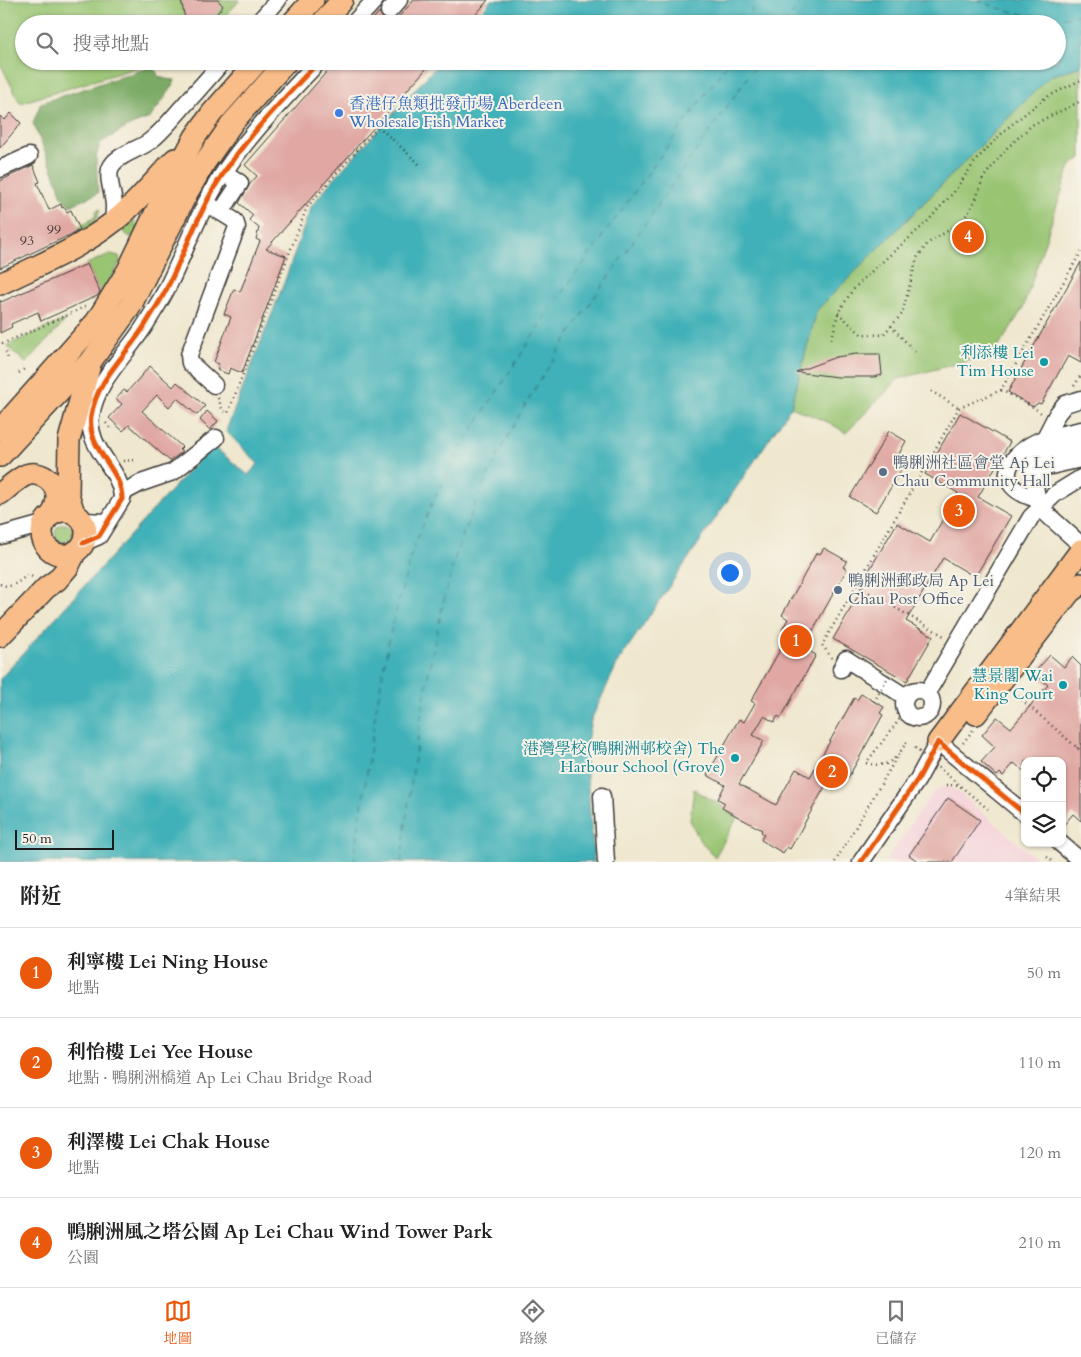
<!DOCTYPE html>
<html lang="zh-TW">
<head>
<meta charset="utf-8">
<style>
  body { margin:0; font-family:Cardo,"Noto Serif TC",serif; background:#f6f6f6; color:#222 }
  .controls { position:absolute; right:15px; bottom:15px; display:grid; overflow:hidden; border-radius:10px; box-shadow:0 1px 4px #0004 }
  .controls button { width:45px; height:45px; display:grid; place-items:center; padding:0; border:0; border-bottom:1px solid #e0e0e0; background:#fff; color:#222; font:25px sans-serif }
  .scale { position:absolute; left:15px; bottom:12px; width:99px; box-sizing:border-box; padding-left:5px; border:2px solid #1c1c1c; border-top:0; font-size:14px; line-height:18px; white-space:nowrap; color:#1c1c1c; -webkit-text-stroke:4px #f7f3e8; paint-order:stroke }
  .you { position:absolute; left:729px; top:572px; width:18px; height:18px; margin:-12px; border:4px solid #fff; border-radius:50%; background:#1a73e8; box-shadow:0 0 0 8px #1a73e833 }
  .badge { display:grid; place-items:center; width:32px; height:32px; border-radius:50%; background:#ea580c; color:#fff; font-size:16px; font-weight:700 }
  .pin { position:absolute; translate:-50% -50%; border:2px solid #fff; box-shadow:0 1px 5px #0006 }
  .list { margin:0; padding:0; list-style:none }
  h2 { display:flex; justify-content:space-between; align-items:center; height:65px; margin:0; padding:0 20px; font-size:21px }
  h2 small { font-size:16px; font-weight:400; color:#767676 }
  .list li { display:grid; grid-template-columns:32px 1fr auto; gap:15px; align-items:center; box-sizing:border-box; height:90px; padding:0 20px; border-top:1px solid #e0e0e0 }
  .list b { display:block; font-size:19px; white-space:nowrap }
  .list p { margin:0; font-size:16px; white-space:nowrap; color:#767676 }
  .list em { font-size:16px; font-style:normal; color:#767676 }
  .icon { flex:none; width:28px; height:28px; fill:none; stroke:currentColor; stroke-width:2; stroke-linecap:round; stroke-linejoin:round }
  .map { position:relative; flex:none; width:1081px; height:862px; overflow:hidden }
  .search { position:absolute; background:#fff; box-shadow:0 1px 4px #0004; left:15px; right:15px; top:15px; height:55px; display:flex; align-items:center; gap:12px; box-sizing:border-box; padding:0 18px; border-radius:28px; color:#767676; font-size:19px }
  .sheet { height:425px; background:#fff }
  nav { display:flex; justify-content:space-around; align-items:center; box-sizing:border-box; height:70px; border-top:1px solid #e0e0e0; background:#fff; font-size:14px; color:#767676 }
  nav a { display:grid; justify-items:center; gap:2px }
  nav .on { color:#ea580c }
  .map>svg:first-child { display:block }
</style>
</head>
<body>
<div class="map">
<svg width="1081" height="862" viewBox="0 0 1081 862">
  <rect width="100%" height="100%" fill="#f7f3e8"/>
  <filter id="ink" filterUnits="userSpaceOnUse"><feTurbulence type="fractalNoise" baseFrequency=".02" numOctaves="2"/><feDisplacementMap in="SourceGraphic" scale="10" xChannelSelector="R" yChannelSelector="G"/><feConvolveMatrix kernelMatrix="1 2 1 2 8 2 1 2 1" color-interpolation-filters="sRGB"/></filter>
  <filter id="wash" filterUnits="userSpaceOnUse"><feTurbulence type="fractalNoise" baseFrequency=".0096" numOctaves="4" result="noise"/><feDisplacementMap in="SourceGraphic" scale="20" xChannelSelector="R" yChannelSelector="G"/><feGaussianBlur stdDeviation="1.12" result="paint"/><feColorMatrix in="noise" values="0 0 0 0 0 0 0 0 0 0 0 0 0 0 0 0 0 1.4 0 .05"/><feComposite in="paint" operator="in"/></filter>
  <g filter="url(#wash)">
    <rect width="100%" height="100%" fill="#efe7ce"/>
    <polygon fill="#f5cfd9" points="944,787 949,787 958,792 1040,862 885,862 932,794 936,790"/>
    <g fill="#99c573" stroke="#5a7048">
      <polygon points="0,0 240,0 218,24 24,24 24,61 159,61 20,103 0,63"/>
      <polygon points="1081,66 1081,158 1070,166 1023,308 994,354 898,379 846,433 830,423 791,407 817,310 1050,76"/>
      <path d="M100 209C98 221 91 226 81 231L79 227 95 217 96 211Z"/>
      <polygon points="134,220 136,223 134,226 136,227 139,225 136,235 130,237 122,231"/>
      <polygon points="110,254 119,256 120,262 101,295 87,264"/>
      <polygon points="67,319 26,363 9,348 8,345"/>
      <circle cx="64" cy="533" r="9"/>
      <polygon points="694,789 738,816 715,857 700,841 690,820"/>
    </g>
    <polygon fill="#7aaa65" stroke="#4b6340" points="154,66 158,76 165,79 175,80 173,86 150,118 131,125 100,143 96,158 98,193 70,206 62,197 58,183 33,123 41,103"/>
    <polygon fill="#40b1b8" stroke="#2e666a" points="491,0 1081,0 1081,66 1050,76 817,310 791,407 618,662 591,720 585,751 594,862 0,862 0,679 212,445 248,475 258,464 226,431 284,283 311,207 329,184 441,61 1057,61 1057,24 472,24"/>
    <g fill="none" stroke-linecap="round" stroke-linejoin="round">
      <g stroke="#2a585a" stroke-width="1" stroke-dasharray="6 5" stroke-linecap="butt">
        <path d="M977 0C1003 12 1054 23 1081 14"/>
        <polyline points="748,24 755,0"/>
        <polyline points="785,24 802,0"/>
        <polyline points="354,862 376,710 390,634 413,549 433,501 463,444 549,311 729,61"/>
        <path d="M401 862C411 783 421 704 438 627 444 598 451 568 461 540 499 435 564 340 628 249 671 186 715 124 759 61"/>
      </g>
    </g>
    <g id="blocks">
      <g fill="#e0a7a3">
        <polygon points="181,0 218,0 223,6 208,24 190,24 185,19"/>
        <polygon points="414,0 488,0 468,24 369,24 379,12 383,19 395,21"/>
        <polygon points="336,61 433,61 266,249 286,256 242,373 230,368 228,374 217,370 219,364 214,362 231,317 224,314 234,289 240,292 260,241 256,239 259,228 249,220 253,215 239,203 250,184 257,176 245,165"/>
        <polygon points="11,113 21,123 0,148 0,116 5,120"/>
        <polygon points="33,165 40,182 37,183 49,210 61,204 62,208 64,207 67,212 71,210 80,230 0,268 0,181"/>
        <polygon points="1081,262 1081,363 1068,356 1041,404 1038,403 1033,407 1008,392"/>
        <polygon points="87,264 100,292 97,296 41,321 38,312 11,324 12,327 0,333 0,300 1,302"/>
        <polygon points="856,354 880,354 882,375 874,377 838,377 796,372 836,357"/>
        <polygon points="150,366 173,387 177,382 205,406 197,415 177,398 169,407 157,395 142,411 182,447 179,450 182,452 170,461 129,425 123,431 109,418 122,404 116,399 124,390 127,392"/>
        <polygon points="207,411 218,421 210,430 200,420"/>
        <polygon points="960,413 1010,442 978,497 1011,516 975,577 943,558 906,621 933,636 907,681 833,639 864,586 861,584 897,523 930,542 958,493 925,474"/>
        <polygon points="889,431 906,441 899,454 908,459 876,512 850,497"/>
        <polygon points="824,548 847,561 843,567 847,569 803,648 816,655 781,718 778,716 774,722 764,716 753,735 764,741 739,784 776,805 796,769 810,777 854,698 857,700 861,694 884,707 880,713 883,715 848,778 842,774 836,785 828,781 790,849 787,847 783,853 761,840 764,834 761,832 762,830 722,808 725,803 718,799 725,785 707,775 739,719 744,722 755,703 751,701 789,634 782,630 788,619 782,615 817,552 820,554"/>
        <polygon points="1050,655 1064,667 1072,657 1081,666 1081,821 1073,814 1062,827 1062,761 1025,761 1025,772 1014,763 1003,776 1000,773 997,776 981,762 995,747 982,735 997,717 1011,728 1037,698 1048,685 1034,673"/>
        <polygon points="948,798 980,820 952,862 919,862 909,855"/>
      </g>
    </g>
  </g>
  <g filter="url(#ink)">
    <use href="#blocks" fill-opacity="0" stroke="#3c3a37" stroke-width="1"/>
    <g fill="none" stroke-linecap="round" stroke-linejoin="round">
      <defs>
        <g id="minor">
          <polyline points="389,11 399,0"/>
          <polyline points="257,24 278,0"/>
          <polyline points="353,24 375,0"/>
          <polyline points="0,169 29,156"/>
          <polyline points="206,203 235,221 237,227 189,355 190,363 214,385"/>
          <polyline points="221,212 240,183 225,173"/>
          <path d="M112 222C119 201 106 183 110 169 115 155 139 150 150 141 162 132 170 121 180 110 194 94 209 78 223 61"/>
          <polyline points="1081,399 1065,404 1057,414 1036,455 1033,470 1037,499 1040,508 1081,545"/>
          <polyline points="1036,455 1081,444"/>
          <polyline points="1033,470 1081,459"/>
          <polyline points="122,493 141,483 173,472 216,438"/>
          <path d="M1037 499C989 486 1007 453 1043 439 1055 435 1069 433 1081 430"/>
          <polyline points="83,521 107,522"/>
          <polyline points="0,536 43,524"/>
          <path d="M83 543 99 536 122 499C122 468 86 450 91 416 97 378 128 354 147 322 154 310 162 299 168 286 185 252 197 216 217 183 245 138 283 100 319 61"/>
          <polyline points="841,669 846,659 906,697"/>
          <circle cx="918" cy="704" r="14"/>
          <polyline points="927,693 1031,517 1055,494 1081,478"/>
          <polyline points="602,796 606,862"/>
          <polyline points="1060,843 1081,861"/>
          <polyline points="861,862 918,779 938,742 1025,814"/>
        </g>
        <g id="major">
          <polyline points="291,24 313,0"/>
          <polyline points="321,24 342,0"/>
          <path d="M0 284C43 263 88 245 124 213 142 196 158 177 175 159"/>
          <polyline points="0,430 96,322 128,270 166,191 195,137 212,113 258,61"/>
          <polyline points="0,456 73,377 91,361 130,307 187,193 205,162 233,122 287,61"/>
          <path d="M0 494C8 488 17 479 26 475 40 470 57 482 57 497 57 502 55 508 53 513"/>
          <circle cx="64" cy="533" r="22"/>
          <polyline points="74,513 68,494 69,440 91,361"/>
          <polyline points="0,636 46,588 57,580 68,567 76,551"/>
          <polyline points="976,714 1070,592 1081,584"/>
          <polyline points="938,742 1081,550"/>
        </g>
      </defs>
      <use href="#minor" stroke="#3c3a37" stroke-width="19"/>
      <use href="#major" stroke="#3c3a37" stroke-width="24"/>
      <g stroke="#3c3a37" stroke-width="2.5" stroke-dasharray="1 4" stroke-linecap="butt">
        <polyline points="378,126 419,164"/>
        <polyline points="838,313 861,334 883,335 902,314 917,258 928,243 959,224 968,213 976,199 983,178 1007,148 1032,125 1081,101"/>
        <polyline points="891,326 915,352"/>
        <polyline points="832,339 838,313 852,291 863,279 926,223 953,193 977,159 1006,129 1045,98 1081,80"/>
        <polyline points="2,344 85,307"/>
        <polyline points="6,352 8,359"/>
        <polyline points="19,373 27,367"/>
        <polyline points="1074,386 1081,375"/>
        <polyline points="1001,390 1033,407 1041,413"/>
        <polyline points="931,391 959,408"/>
        <polyline points="218,398 223,411 228,413 307,207 383,121"/>
        <polyline points="106,423 111,429 113,428"/>
        <polyline points="123,461 134,460"/>
        <path d="M0 584C13 590 18 581 28 575L33 577"/>
        <polyline points="856,585 944,636"/>
        <polyline points="832,658 822,645 959,408 1001,390 1081,252"/>
        <polyline points="1014,693 1081,751"/>
        <path d="M907 742C895 760 889 769 866 763L899 720 908 713"/>
        <polyline points="963,743 973,730"/>
        <polyline points="1077,748 1081,743"/>
        <polyline points="946,785 959,785 988,809"/>
        <polyline points="1047,857 1053,862"/>
        <polyline points="835,862 897,757"/>
      </g>
      <use href="#minor" stroke="#fff" stroke-width="16"/>
      <use href="#major" stroke="#f8bd89" stroke-width="21"/>
      <g stroke="#3c3a37" stroke-width="2.5" stroke-dasharray="1 4" stroke-linecap="butt">
        <polyline points="874,702 891,672"/>
        <polyline points="915,748 959,785"/>
      </g>
      <defs>
        <g id="cycleway">
          <path d="M83 543 99 536 122 499C122 468 86 450 91 416 97 378 128 354 147 322 154 310 162 299 168 286 185 252 197 216 217 183 245 138 283 100 319 61"/>
          <polyline points="861,862 918,779 938,742 1025,814"/>
        </g>
      </defs>
      <use href="#cycleway" stroke="#f7f3e8" stroke-width="8"/>
      <use href="#cycleway" stroke="#e8590c" stroke-width="5"/>
    </g>
  </g>
  <circle fill="#3f7fe0" stroke="#f7f3e8" stroke-width="2" cx="339" cy="113" r="5"/>
  <g fill="#0f9aa8" stroke="#f7f3e8" stroke-width="2">
    <circle cx="1044" cy="362" r="5"/>
    <circle cx="1063" cy="685" r="5"/>
    <circle cx="735" cy="758" r="5"/>
  </g>
  <g fill="#5c6f8a" stroke="#f7f3e8" stroke-width="2">
    <circle cx="883" cy="472" r="5"/>
    <circle cx="838" cy="590" r="5"/>
  </g>
  <g text-anchor="middle" dominant-baseline="central" stroke-width="4" stroke-linejoin="round" paint-order="stroke">
    <g font-size="14" fill="#4d3f3e">
      <text x="54" y="229">99</text>
      <text x="27" y="240">93</text>
    </g>
    <g font-size="16" fill="#366cbe" stroke="#f7f3e8" text-anchor="start">
      <text x="349" y="104">香港仔魚類批發市場 Aberdeen<tspan x="349" dy="18">Wholesale Fish Market</tspan></text>
    </g>
    <g font-size="16" fill="#0d838f" stroke="#f7f3e8" text-anchor="end">
      <text x="1034" y="353">利添樓 Lei<tspan x="1034" dy="18">Tim House</tspan></text>
      <text x="1053" y="676">慧景閣 Wai<tspan x="1053" dy="18">King Court</tspan></text>
      <text x="725" y="749">港灣學校(鴨脷洲邨校舍) The<tspan x="725" dy="18">Harbour School (Grove)</tspan></text>
    </g>
    <g font-size="16" fill="#4e5e75" stroke="#f7f3e8" text-anchor="start">
      <text x="893" y="463">鴨脷洲社區會堂 Ap Lei<tspan x="893" dy="18">Chau Community Hall</tspan></text>
      <text x="848" y="581">鴨脷洲郵政局 Ap Lei<tspan x="848" dy="18">Chau Post Office</tspan></text>
    </g>
  </g>
</svg>
<div class="controls">
<button><svg class="icon" aria-label="locate" viewBox="0 0 24 24"><circle cx="12" cy="12" r="6"/><path d="M12 2v4M12 18v4M2 12h4M18 12h4"/></svg></button>
<button><svg class="icon" aria-label="layers" viewBox="0 0 24 24"><path d="M12 4l9 5-9 5-9-5zM3 14l9 5 9-5"/></svg></button>
</div>
<div class="scale">50 m</div>
<div class="you"></div>
<div class="pin badge" style="left:796px;top:641px">1</div>
<div class="pin badge" style="left:832px;top:772px">2</div>
<div class="pin badge" style="left:959px;top:511px">3</div>
<div class="pin badge" style="left:968px;top:237px">4</div>
<div class="search"><svg class="icon" aria-label="search" viewBox="0 0 24 24"><circle cx="10" cy="10" r="6"/><path d="M15 15l6 6"/></svg>搜尋地點</div>
</div>
<section class="sheet">
<h2>附近<small>4筆結果</small></h2>
<ul class="list">
<li><span class="badge">1</span><div><b>利寧樓 Lei Ning House</b><p>地點</p></div><em>50 m</em></li>
<li><span class="badge">2</span><div><b>利怡樓 Lei Yee House</b><p>地點 · 鴨脷洲橋道 Ap Lei Chau Bridge Road</p></div><em>110 m</em></li>
<li><span class="badge">3</span><div><b>利澤樓 Lei Chak House</b><p>地點</p></div><em>120 m</em></li>
<li><span class="badge">4</span><div><b>鴨脷洲風之塔公園 Ap Lei Chau Wind Tower Park</b><p>公園</p></div><em>210 m</em></li>
</ul>
</section>
<nav>
<a class="on"><svg class="icon" aria-label="map" viewBox="0 0 24 24"><path d="M3 6l6-2 6 2 6-2v14l-6 2-6-2-6 2zM9 4v14M15 6v14"/></svg>地圖</a>
<a><svg class="icon" aria-label="directions" viewBox="0 0 24 24"><path d="M12 3l9 9-9 9-9-9zM9 14v-3h6M13 9l2 2-2 2"/></svg>路線</a>
<a><svg class="icon" aria-label="saved" viewBox="0 0 24 24"><path d="M7 4h10v16l-5-4-5 4z"/></svg>已儲存</a>
</nav>
</body>
</html>
